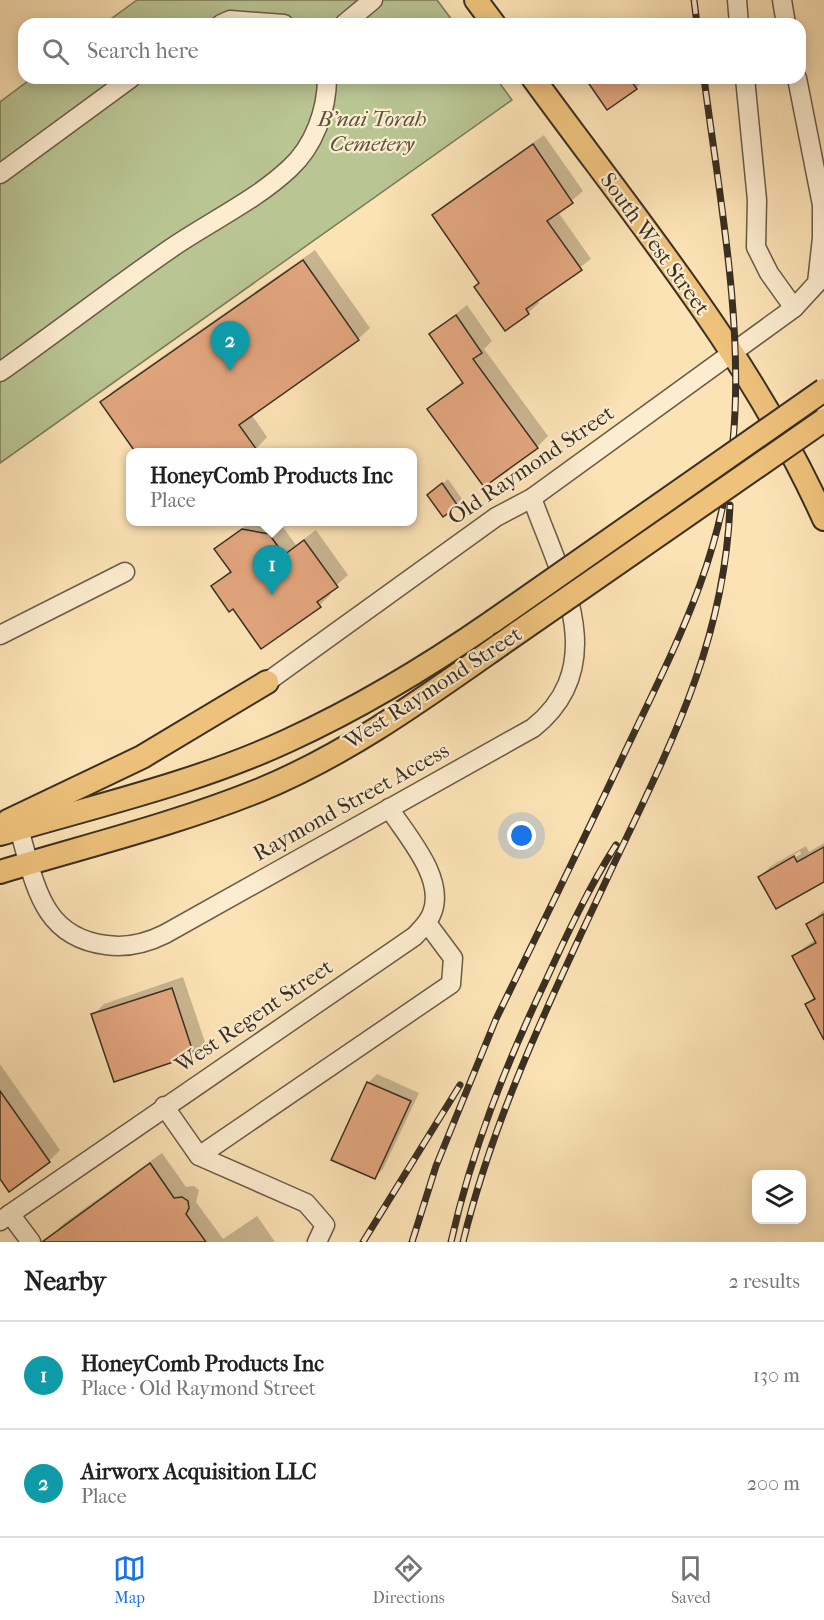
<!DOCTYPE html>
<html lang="en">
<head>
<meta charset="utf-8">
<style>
  body { margin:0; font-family:"IM FELL French Canon",serif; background:#f6f6f6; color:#222 }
  .controls { position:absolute; right:18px; bottom:18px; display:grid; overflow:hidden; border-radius:12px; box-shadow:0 3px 15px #0003 }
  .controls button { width:54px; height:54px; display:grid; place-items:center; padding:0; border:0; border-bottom:2px solid #e0e0e0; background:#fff; color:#222; font:30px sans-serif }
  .you { position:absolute; left:522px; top:836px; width:21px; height:21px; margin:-15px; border:4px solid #fff; border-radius:50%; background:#1a73e8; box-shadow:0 0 0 9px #1a73e833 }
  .badge { display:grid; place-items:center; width:39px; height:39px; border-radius:50%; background:#1a73e8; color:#fff; font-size:20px; font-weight:700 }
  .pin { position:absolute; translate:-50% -50px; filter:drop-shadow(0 2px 3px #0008) }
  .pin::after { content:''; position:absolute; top:32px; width:21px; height:18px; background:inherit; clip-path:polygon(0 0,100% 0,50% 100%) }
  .popup { position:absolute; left:126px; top:448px; width:291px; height:78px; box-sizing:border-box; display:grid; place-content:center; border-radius:12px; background:#fff; filter:drop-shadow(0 2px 4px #0005); font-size:20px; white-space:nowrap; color:#767676 }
  .popup b { font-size:22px; color:#222 }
  .popup::after { content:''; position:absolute; left:50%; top:100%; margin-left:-12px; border:12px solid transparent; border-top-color:#fff }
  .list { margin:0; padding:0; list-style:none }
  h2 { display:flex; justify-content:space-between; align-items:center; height:78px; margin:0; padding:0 24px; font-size:26px }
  h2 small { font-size:20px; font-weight:400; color:#767676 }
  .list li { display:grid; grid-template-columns:39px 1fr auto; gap:18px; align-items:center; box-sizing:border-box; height:108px; padding:0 24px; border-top:2px solid #e0e0e0 }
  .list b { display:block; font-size:22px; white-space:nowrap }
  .list p { margin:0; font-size:20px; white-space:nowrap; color:#767676 }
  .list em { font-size:20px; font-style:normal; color:#767676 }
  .icon { flex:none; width:33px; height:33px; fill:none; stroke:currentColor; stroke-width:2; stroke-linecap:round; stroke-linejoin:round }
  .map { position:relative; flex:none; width:824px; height:1242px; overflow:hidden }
  .search { position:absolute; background:#fff; box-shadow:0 3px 15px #0003; left:18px; right:18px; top:18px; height:66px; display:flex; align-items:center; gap:15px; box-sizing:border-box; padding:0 21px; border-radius:18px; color:#767676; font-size:22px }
  .sheet { height:294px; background:#fff }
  nav { display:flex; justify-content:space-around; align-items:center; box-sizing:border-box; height:84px; border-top:2px solid #e0e0e0; background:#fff; font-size:16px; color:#767676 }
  nav a { display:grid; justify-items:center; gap:3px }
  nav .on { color:#1a73e8 }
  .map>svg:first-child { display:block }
</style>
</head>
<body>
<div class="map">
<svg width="824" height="1242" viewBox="0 0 824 1242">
  <rect width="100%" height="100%" fill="#fce3b6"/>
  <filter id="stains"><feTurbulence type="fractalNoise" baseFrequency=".00333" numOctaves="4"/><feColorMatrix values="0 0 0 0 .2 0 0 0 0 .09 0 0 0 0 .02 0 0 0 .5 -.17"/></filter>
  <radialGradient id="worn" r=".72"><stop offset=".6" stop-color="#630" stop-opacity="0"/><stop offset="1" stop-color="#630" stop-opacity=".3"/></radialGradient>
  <g fill="#b9c593" stroke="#7a7a5a" stroke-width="1.5">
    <polygon points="137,0 437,0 455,24 104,24"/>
    <polygon points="32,78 496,78 512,100 0,463 0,102"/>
  </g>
  <g fill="#0003" fill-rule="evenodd">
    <polygon points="587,78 643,78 644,80 636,88"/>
    <polygon points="544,135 583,191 558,212 591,259 537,300 539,303 528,313 480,283 434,215 444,205"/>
    <polygon points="315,250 370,328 358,339 251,414 267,437 256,449 250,452 102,402 113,391"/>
    <polygon points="467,305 492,341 484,349 548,436 537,447 429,409 463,381 431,334"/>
    <polygon points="448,479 462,499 443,514 429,495"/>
    <polygon points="250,522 280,523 296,545 316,530 348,575 329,592 331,594 320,605 233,607 213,586 231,570 216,549"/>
    <path d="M824 843V880L760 877 771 866 806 846 809 852ZM800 851 801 854 771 871V868Z"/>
    <polygon points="824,910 824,1037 806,1005 815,996 793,956 816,939 808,924"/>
    <polygon points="183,977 205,1042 193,1054 93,1015 104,1004"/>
    <polygon points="0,1064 60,1150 49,1161 0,1177"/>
    <polygon points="377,1074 419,1093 383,1169 375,1177 333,1159 369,1082"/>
    <polygon points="162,1153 186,1187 194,1186 199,1190 196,1202 223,1239 257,1216 275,1242 56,1242 52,1236 63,1224"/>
  </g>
  <g fill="#e3a67f" stroke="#3a2f22" stroke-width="1.5">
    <polygon points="585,78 629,78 637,89 607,110"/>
    <polygon points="533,144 573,203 547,221 582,270 526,309 529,314 505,331 474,287 479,283 432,215"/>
    <polygon points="303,260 359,340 239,425 259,453 136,453 100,402"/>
    <polygon points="456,315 482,353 473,359 538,448 484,487 427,409 463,383 429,334"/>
    <polygon points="442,483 458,506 443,517 427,495"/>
    <polygon points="242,529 269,534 284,555 304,540 338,587 317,602 321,607 261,649 233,609 229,612 211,586 231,572 214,549"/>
    <polygon points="824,847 824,882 776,909 758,877 794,856 797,862"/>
    <polygon points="824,914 824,1040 805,1004 815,999 792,956 816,943 806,924"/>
    <polygon points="172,988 194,1055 114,1082 91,1014"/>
    <polygon points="367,1082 411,1101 375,1179 331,1160"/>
    <polygon points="0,1091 50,1162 9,1192 0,1179"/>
    <polygon points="150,1163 174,1198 182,1197 188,1201 189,1208 186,1214 206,1242 42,1242"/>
  </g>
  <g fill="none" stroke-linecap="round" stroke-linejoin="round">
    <defs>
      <g id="minor">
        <polyline points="737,0 739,24"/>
        <polyline points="782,0 786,24"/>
        <polyline points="221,24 230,20 284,24"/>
        <polyline points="344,24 373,0"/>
        <polyline points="0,174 131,78"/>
        <polyline points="794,308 817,283 822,238 822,205 797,78"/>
        <path d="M0 372C57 332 112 289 170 249 209 222 255 201 290 168 314 146 327 110 327 78"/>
        <polyline points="0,635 125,572"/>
        <polyline points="267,682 496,517 532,498 794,308 769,273 756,247 757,200 745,78"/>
        <path d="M19 829C35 883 41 937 106 945 126 948 147 943 165 934L533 728C613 664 559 574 532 498"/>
        <polyline points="164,1106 199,1156 451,984 453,958 427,923"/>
        <polyline points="199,1156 306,1203 325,1225 317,1242"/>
        <polyline points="10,1214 31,1242"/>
        <path d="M0 1221 415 936C421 929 429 922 432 913 446 878 406 835 389 808"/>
      </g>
      <g id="major">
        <polyline points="476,0 494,24"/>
        <path d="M533 78C637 221 751 356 824 519"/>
        <polyline points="8,821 142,757 267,682"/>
        <path d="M0 834C95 806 196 783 287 741 359 708 427 667 492 622"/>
        <path d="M0 872C86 846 176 824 260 790 347 754 423 699 500 645"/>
      </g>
    </defs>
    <use href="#minor" stroke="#6a5c47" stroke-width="21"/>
    <use href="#major" stroke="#3a2f22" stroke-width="26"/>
    <use href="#minor" stroke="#fdedd0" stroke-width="18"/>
    <use href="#major" stroke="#eec27b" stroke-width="22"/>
    <defs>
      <g id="rail">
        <polyline points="694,0 697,24"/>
        <polyline points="363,1242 460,1085"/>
        <path d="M412 1242 436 1166 496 1019C539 931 582 843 624 754 675 646 721 563 733 441 744 324 719 194 704 78"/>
        <path d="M451 1242C472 1149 506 1064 547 978 568 932 589 887 616 845"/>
        <path d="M463 1242C495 1111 555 990 612 868 669 748 725 642 730 505"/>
      </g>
    </defs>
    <use href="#rail" stroke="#3a2f22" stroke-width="7"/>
    <use href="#rail" stroke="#fdedd0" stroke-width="4.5" stroke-dasharray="14" stroke-linecap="butt"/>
    <defs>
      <g id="major-bridge">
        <polyline points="492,622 824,390"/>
        <polyline points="500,645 824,420"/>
      </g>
    </defs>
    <use href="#major-bridge" stroke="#3a2f22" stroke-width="26" stroke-linecap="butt"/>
    <use href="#major-bridge" stroke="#eec27b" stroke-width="22"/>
  </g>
  <g text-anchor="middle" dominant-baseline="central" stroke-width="4.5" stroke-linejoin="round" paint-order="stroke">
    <g font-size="22" font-style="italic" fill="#5a543e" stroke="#fdedd0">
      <text x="372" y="119">B'nai Torah<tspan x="372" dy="25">Cemetery</tspan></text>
    </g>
    <g font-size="22" fill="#3a2f22" stroke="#fdedd0">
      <text transform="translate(655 244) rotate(54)">South West Street</text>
      <text transform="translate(531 465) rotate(-34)">Old Raymond Street</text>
      <text transform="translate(433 688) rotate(-33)">West Raymond Street</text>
      <text transform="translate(351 802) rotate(-29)">Raymond Street Access</text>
      <text transform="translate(254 1016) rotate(-34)">West Regent Street</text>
    </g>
  </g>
  <rect width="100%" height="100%" filter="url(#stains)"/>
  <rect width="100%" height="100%" fill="url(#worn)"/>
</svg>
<div class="controls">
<button><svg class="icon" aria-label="layers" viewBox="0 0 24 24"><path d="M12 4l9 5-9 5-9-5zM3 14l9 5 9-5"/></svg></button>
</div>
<div class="you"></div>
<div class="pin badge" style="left:272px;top:595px;background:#0f9aa8">1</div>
<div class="popup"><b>HoneyComb Products Inc</b>Place</div>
<div class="pin badge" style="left:230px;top:371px;background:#0f9aa8">2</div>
<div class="search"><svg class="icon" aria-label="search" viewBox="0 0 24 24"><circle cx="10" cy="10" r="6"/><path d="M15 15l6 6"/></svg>Search here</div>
</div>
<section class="sheet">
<h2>Nearby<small>2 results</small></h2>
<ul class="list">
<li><span class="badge" style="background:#0f9aa8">1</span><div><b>HoneyComb Products Inc</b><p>Place · Old Raymond Street</p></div><em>130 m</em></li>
<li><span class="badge" style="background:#0f9aa8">2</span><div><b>Airworx Acquisition LLC</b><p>Place</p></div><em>200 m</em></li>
</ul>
</section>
<nav>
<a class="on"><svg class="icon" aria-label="map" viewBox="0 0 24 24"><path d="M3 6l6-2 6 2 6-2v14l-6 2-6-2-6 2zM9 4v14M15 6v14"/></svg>Map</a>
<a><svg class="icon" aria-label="directions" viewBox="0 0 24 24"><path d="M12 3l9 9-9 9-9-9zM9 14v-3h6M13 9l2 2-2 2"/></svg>Directions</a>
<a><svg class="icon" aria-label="saved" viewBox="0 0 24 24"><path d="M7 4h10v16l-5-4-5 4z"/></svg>Saved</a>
</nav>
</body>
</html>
